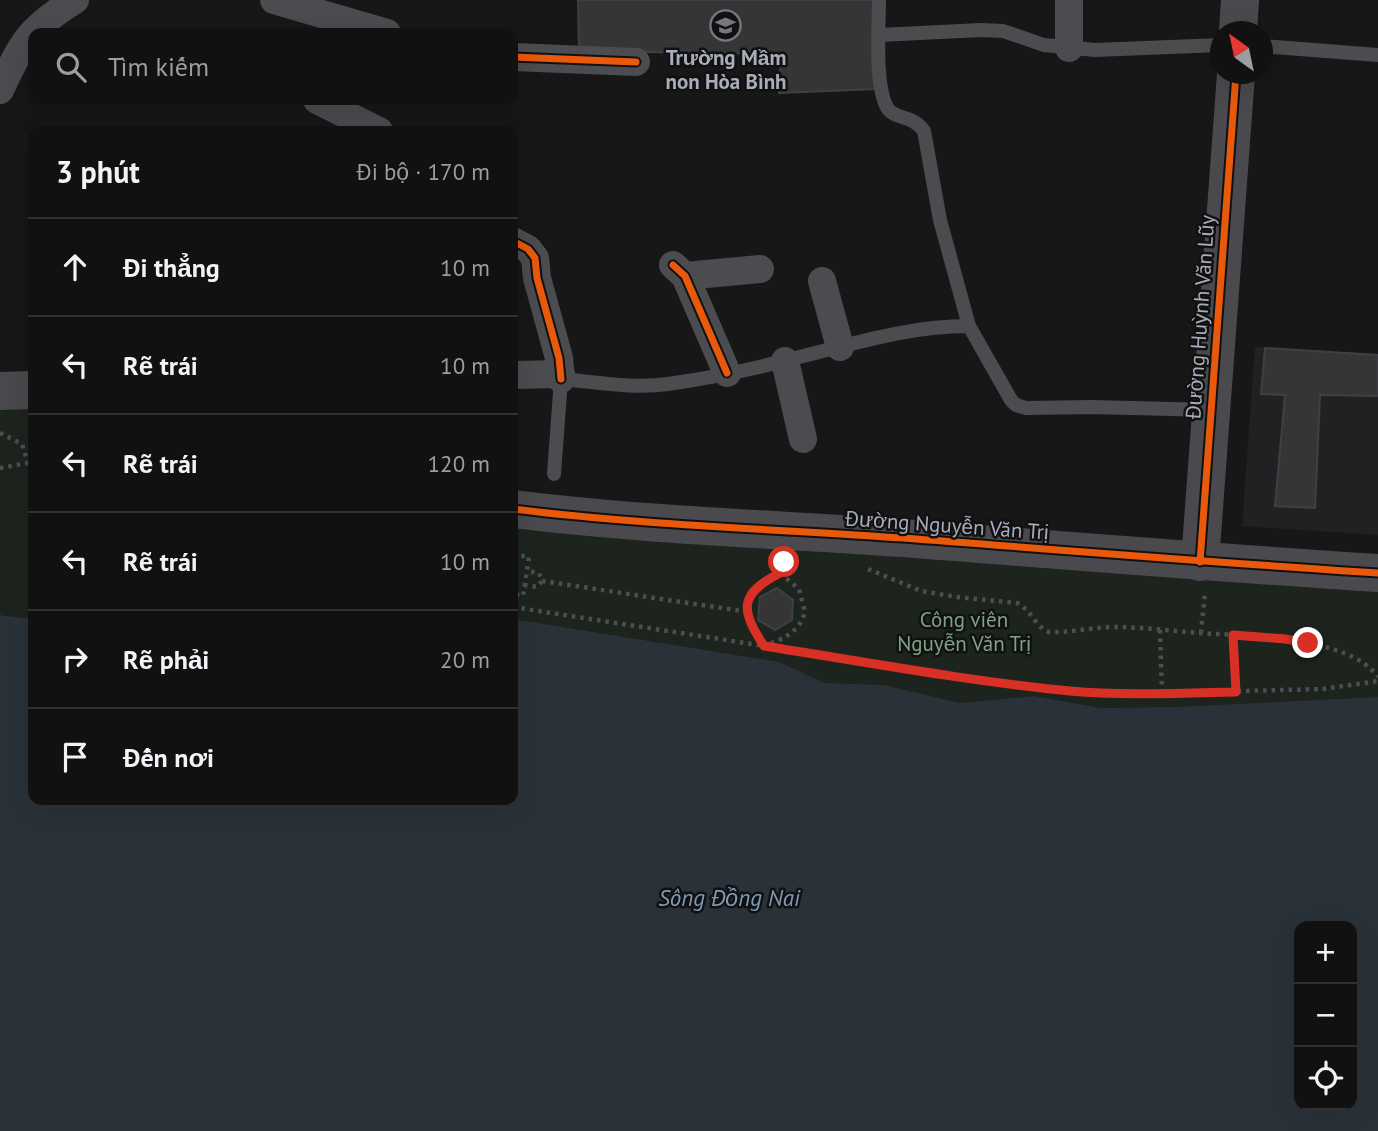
<!DOCTYPE html>
<html lang="vi">
<head>
<meta charset="utf-8">
<style>
  body { margin:0; font-family:"PT Sans",sans-serif; background:#1e1f1f; color:#f1f3f6 }
  .controls { position:absolute; right:21px; bottom:21px; display:grid; overflow:hidden; border-radius:14px; box-shadow:0 7px 28px #0002 }
  .controls button { width:63px; height:63px; display:grid; place-items:center; padding:0; border:0; border-bottom:2px solid #303131; background:#111; color:#f1f3f6; font:35px sans-serif }
  .compass { position:absolute; left:1210px; top:21px; width:63px; height:63px; border-radius:50%; background:#111; box-shadow:0 7px 28px #0002; rotate:327deg }
  .stop { position:absolute; width:21px; height:21px; margin:-16px; border:5px solid #d93025; border-radius:50%; background:#fff }
  .stop.end { background:#d93025; border-color:#fff; box-shadow:0 2px 7px #0008 }
  .list { margin:0; padding:0; list-style:none }
  h2 { display:flex; justify-content:space-between; align-items:center; height:91px; margin:0; padding:0 28px; font-size:30px }
  h2 small { font-size:23px; font-weight:400; color:#9c9d9f }
  .list li { display:grid; grid-template-columns:46px 1fr auto; gap:21px; align-items:center; box-sizing:border-box; height:98px; padding:0 28px; border-top:2px solid #303131 }
  .list b { display:block; font-size:26px; white-space:nowrap }
  .list em { font-size:23px; font-style:normal; color:#9c9d9f }
  .icon { flex:none; width:38px; height:38px; fill:none; stroke:currentColor; stroke-width:2; stroke-linecap:round; stroke-linejoin:round }
  .map { position:relative; flex:none; width:1378px; height:1131px; overflow:hidden }
  .search { position:absolute; background:#111; box-shadow:0 7px 28px #0002; left:28px; top:28px; width:490px; height:77px; display:flex; align-items:center; gap:18px; box-sizing:border-box; padding:0 24px; border-radius:14px; color:#9c9d9f; font-size:26px }
  .panel { position:absolute; background:#111; box-shadow:0 7px 28px #0002; left:28px; top:126px; width:490px; height:679px; border-radius:14px }
  .map>svg:first-child { display:block }
</style>
</head>
<body>
<div class="map">
<svg width="1378" height="1131" viewBox="0 0 1378 1131">
  <rect width="100%" height="100%" fill="#171717"/>
  <polygon fill="#212123" points="1255,347 1378,355 1378,535 1242,526"/>
  <g fill="#1d241e">
    <polygon points="33,405 33,619 0,615 0,406"/>
    <polygon points="513,523 1378,588 1378,697 1172,707 1101,708 1034,696 960,703 884,685 824,683 780,662 513,619"/>
  </g>
  <path fill="#2a3239" fill-rule="evenodd" d="M0 615 33 619V800H513V619L780 662 824 683 884 685 960 703 1034 696 1101 708 1172 707 1378 697V1131H0ZM1299 926H1352V1105H1299Z"/>
  <g fill="#353536" stroke="#3f4043" stroke-width="2">
    <polygon points="578,0 873,0 876,89 779,93 781,54 579,51"/>
    <polygon points="1265,348 1378,355 1378,396 1320,395 1315,508 1275,506 1285,395 1261,394"/>
    <polygon points="777,588 793,600 792,620 775,630 758,620 760,597"/>
  </g>
  <g fill="none" stroke-linecap="round" stroke-linejoin="round">
    <g stroke="#4d4e52" stroke-width="4.5" stroke-dasharray="3.5 5" stroke-linecap="butt">
      <polyline points="0,433 22,444 28,463"/>
      <polyline points="0,468 33,462"/>
      <polyline points="513,554 529,557 523,596 513,594"/>
      <path d="M868 569 921 591 957 597 1017 603C1032 610 1034 626 1049 632 1071 633 1092 627 1114 627 1142 627 1171 631 1200 633 1246 636 1349 636 1378 677"/>
      <path d="M780 573 799 589 805 612C799 633 783 639 764 646 741 609 739 594 780 573L784 563"/>
      <polyline points="542,581 748,612"/>
      <polyline points="524,585 537,587 542,581 539,573 527,571"/>
      <polyline points="513,607 1003,683 1071,691 1162,693 1323,689 1378,681"/>
      <polyline points="1160,630 1162,693"/>
      <polyline points="1201,633 1205,592"/>
      <polyline points="1233,635 1236,692"/>
    </g>
    <g stroke="#4b4c50" stroke-width="14">
      <path d="M879 0C879 26 874 87 888 109 896 120 912 114 924 131L940 220 969 326"/>
      <polyline points="879,35 981,30 1003,31 1044,45 1095,50 1220,45"/>
      <polyline points="1262,46 1378,55"/>
      <path d="M554 474 561 379C596 382 633 389 668 384 710 378 754 369 795 358 853 344 908 326 969 326L1011 400 1016 405 1026 408 1092 407 1210 410"/>
    </g>
    <g stroke="#4b4c50" stroke-width="28">
      <polyline points="274,0 387,33"/>
      <polyline points="1069,0 1069,48"/>
      <polyline points="513,57 636,62"/>
      <path d="M0 90C23 41 29 29 75 0"/>
      <polyline points="317,100 379,131"/>
      <polyline points="513,241 528,249 535,258 537,278 559,358 561,379"/>
      <polyline points="673,265 685,276 727,373"/>
      <polyline points="685,276 760,269"/>
      <polyline points="822,281 840,347"/>
      <polyline points="785,361 803,439"/>
      <polyline points="513,375 561,374"/>
    </g>
    <g stroke="#4a4a4e" stroke-width="38">
      <polyline points="1238,32 1240,0"/>
      <polyline points="0,391 33,390"/>
      <path d="M513 509C642 525 773 529 903 538 1061 550 1219 563 1378 573"/>
      <polyline points="1200,562 1236,74"/>
    </g>
    <defs>
      <g id="cycleway">
        <polyline points="513,57 636,62"/>
        <polyline points="513,241 528,249 535,258 537,278 559,358 561,379"/>
        <polyline points="673,265 685,276 727,373"/>
        <path d="M513 509C642 525 773 529 903 538 1061 550 1219 563 1378 573"/>
        <polyline points="1200,562 1236,74"/>
      </g>
    </defs>
    <use href="#cycleway" stroke="#111113" stroke-width="11"/>
    <use href="#cycleway" stroke="#e8590c" stroke-width="7"/>
  </g>
  <g fill="none" stroke-linecap="round" stroke-linejoin="round">
    <path stroke="#d93025" stroke-width="9" d="M784 562 780 573C739 594 740 609 764 646 866 662 967 681 1070 691 1125 696 1181 693 1236 692L1233 635 1285 639 1308 643"/>
  </g>
  <defs>
    <symbol id="school-ring" viewBox="-11 -11 22 22"><circle r="9.5" fill="#111113" stroke="#757880" stroke-width="1.5"/><path d="M0-5L7-2L0 1L-7-2ZM-4 1L0 2.5L4 1V4Q0 6-4 4Z" fill="#757880"/></symbol>
  </defs>
  <g fill-rule="evenodd">
    <use href="#school-ring" x="708" y="8" width="35" height="35"/>
  </g>
  <g text-anchor="middle" dominant-baseline="central" stroke-width="5" stroke-linejoin="round" paint-order="stroke">
    <g font-size="21" font-weight="bold" fill="#a8adb8" stroke="#111113">
      <text x="726" y="57">Trường Mầm<tspan x="726" dy="24">non Hòa Bình</tspan></text>
    </g>
    <g font-size="21" fill="#a8adb8" stroke="#111113">
      <text transform="translate(1200 317) rotate(-86)">Đường Huỳnh Văn Lũy</text>
      <text transform="translate(947 525) rotate(4)">Đường Nguyễn Văn Trị</text>
    </g>
    <g font-size="21" fill="#7fa381" stroke="#111113">
      <text x="964" y="619">Công viên<tspan x="964" dy="24">Nguyễn Văn Trị</tspan></text>
    </g>
    <g font-size="23" font-style="italic" fill="#7f9bb3" stroke="#111113">
      <text x="729" y="897">Sông Đồng Nai</text>
    </g>
  </g>
</svg>
<div class="controls">
<button>+</button>
<button>−</button>
<button><svg class="icon" aria-label="locate" viewBox="0 0 24 24"><circle cx="12" cy="12" r="6"/><path d="M12 2v4M12 18v4M2 12h4M18 12h4"/></svg></button>
</div>
<svg class="compass" viewBox="-18 -18 36 36"><path d="M0-13l5 13h-10z" fill="#e53935"/><path d="M0 13l5-13h-10z" fill="#9c9d9f"/></svg>
<div class="stop" style="left:784px;top:562px"></div>
<div class="stop end" style="left:1308px;top:643px"></div>
<div class="search"><svg class="icon" aria-label="search" viewBox="0 0 24 24"><circle cx="10" cy="10" r="6"/><path d="M15 15l6 6"/></svg>Tìm kiếm</div>
<section class="panel">
<h2>3 phút<small>Đi bộ · 170 m</small></h2>
<ul class="list">
<li><svg class="icon" aria-label="ahead" viewBox="0 0 24 24"><path d="M12 20V5M6 11l6-6 6 6"/></svg><div><b>Đi thẳng</b></div><em>10 m</em></li>
<li><svg class="icon" aria-label="left" viewBox="0 0 24 24"><path d="M17 20v-9H6M10 6l-5 5 5 5"/></svg><div><b>Rẽ trái</b></div><em>10 m</em></li>
<li><svg class="icon" aria-label="left" viewBox="0 0 24 24"><path d="M17 20v-9H6M10 6l-5 5 5 5"/></svg><div><b>Rẽ trái</b></div><em>120 m</em></li>
<li><svg class="icon" aria-label="left" viewBox="0 0 24 24"><path d="M17 20v-9H6M10 6l-5 5 5 5"/></svg><div><b>Rẽ trái</b></div><em>10 m</em></li>
<li><svg class="icon" aria-label="right" viewBox="0 0 24 24"><path d="M7 20v-9h11M14 6l5 5-5 5"/></svg><div><b>Rẽ phải</b></div><em>20 m</em></li>
<li><svg class="icon" aria-label="arrive" viewBox="0 0 24 24"><path d="M6 21V4h12l-3 4 3 4H6"/></svg><div><b>Đến nơi</b></div></li>
</ul>
</section>
</div>
</body>
</html>
